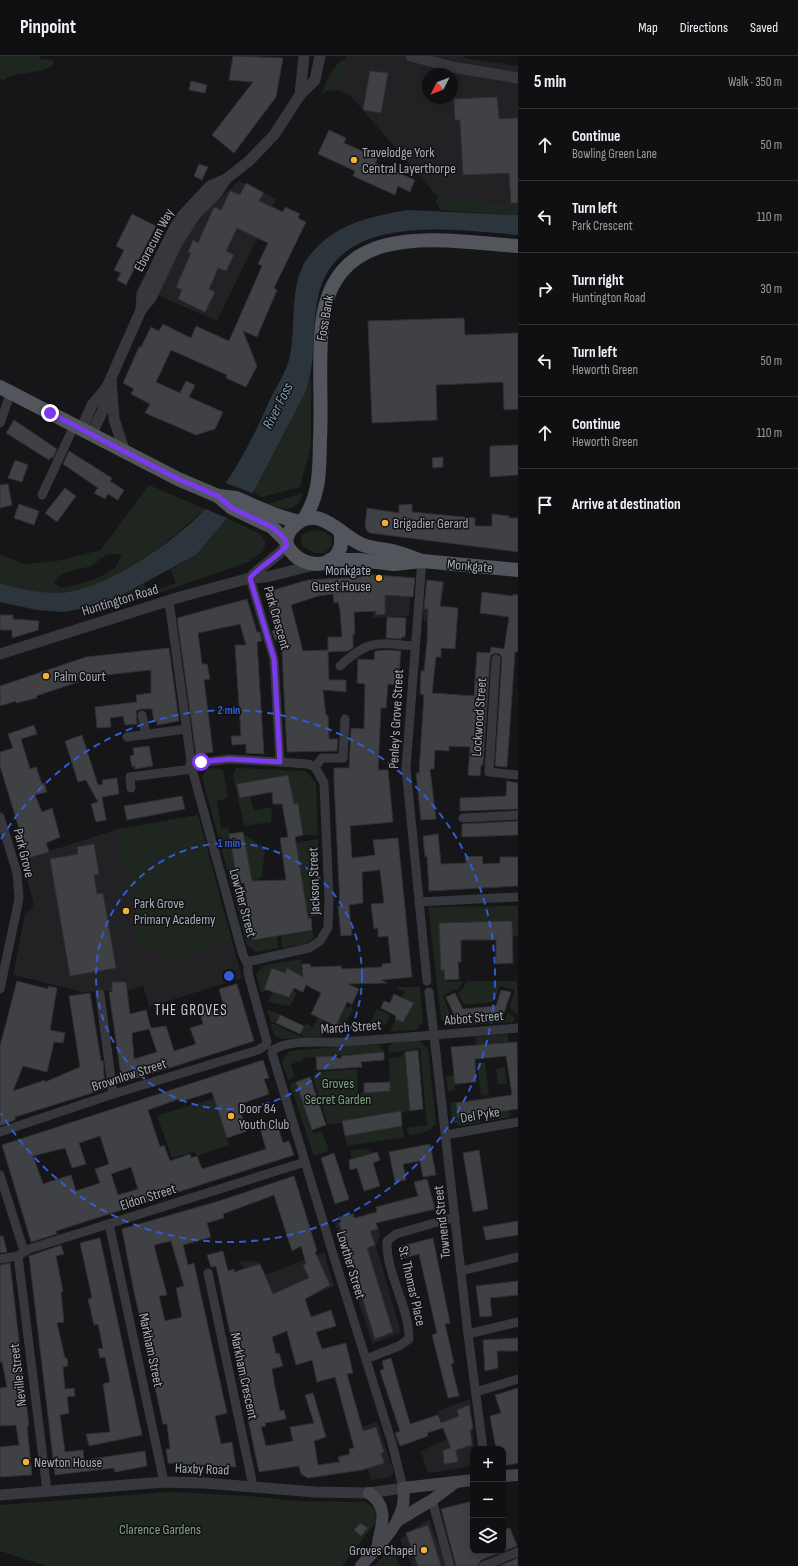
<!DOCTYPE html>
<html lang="en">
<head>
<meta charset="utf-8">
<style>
  body { margin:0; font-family:"Sofia Sans Condensed",sans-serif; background:#1e1e20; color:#f1f3f6 }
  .controls { position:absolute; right:12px; bottom:12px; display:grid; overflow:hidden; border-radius:8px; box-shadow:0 2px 10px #0003 }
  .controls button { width:36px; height:36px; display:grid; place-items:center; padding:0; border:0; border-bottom:1px solid #303032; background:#101012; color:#f1f3f6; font:20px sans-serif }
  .compass { position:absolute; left:422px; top:12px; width:36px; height:36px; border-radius:50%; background:#101012; box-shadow:0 2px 10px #0003; rotate:228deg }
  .stop { position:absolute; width:12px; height:12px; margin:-9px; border:3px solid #7c3aed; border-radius:50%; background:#fff }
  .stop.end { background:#7c3aed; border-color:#fff; box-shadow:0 1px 4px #0008 }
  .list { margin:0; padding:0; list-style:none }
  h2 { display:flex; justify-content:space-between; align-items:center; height:52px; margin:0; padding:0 16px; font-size:17px }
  h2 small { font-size:13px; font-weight:400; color:#9c9d9f }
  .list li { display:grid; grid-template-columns:26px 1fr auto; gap:12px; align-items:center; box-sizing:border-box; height:72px; padding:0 16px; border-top:1px solid #303032 }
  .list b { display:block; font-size:15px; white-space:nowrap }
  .list p { margin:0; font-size:13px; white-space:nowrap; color:#9c9d9f }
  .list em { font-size:13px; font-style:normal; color:#9c9d9f }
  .icon { flex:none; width:22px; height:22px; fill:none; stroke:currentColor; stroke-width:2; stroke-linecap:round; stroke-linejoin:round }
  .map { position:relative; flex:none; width:518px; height:1510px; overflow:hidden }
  header { display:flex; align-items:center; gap:24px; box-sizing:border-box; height:56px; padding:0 20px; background:#101012; border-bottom:1px solid #303032 }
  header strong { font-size:19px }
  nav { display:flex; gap:22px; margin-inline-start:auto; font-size:14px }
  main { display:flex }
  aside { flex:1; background:#101012 }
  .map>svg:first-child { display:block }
</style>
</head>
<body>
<header>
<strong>Pinpoint</strong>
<nav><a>Map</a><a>Directions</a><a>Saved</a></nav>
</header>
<main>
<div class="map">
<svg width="518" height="1510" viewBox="0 0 518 1510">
  <rect width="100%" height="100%" fill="#161618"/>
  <g fill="#222225" fill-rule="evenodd">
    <path d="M346 0H464V2L518 10V147L470 146 438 141 350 39 336 34ZM428 18H452V42H428Z"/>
    <polygon points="239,125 276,143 217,265 157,239 179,189 208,153"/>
    <polygon points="375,519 412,522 409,560 373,562"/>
    <polygon points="426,524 445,526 437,567 424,565 423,553"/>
    <polygon points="198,759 242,922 149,951 143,930 131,934 83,936 13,919 25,858 33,851 33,845 22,804 118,773"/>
    <polygon points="373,1156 380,1179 376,1190 401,1277 372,1288 335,1167"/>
    <polygon points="324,1196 334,1230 266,1260 240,1206 258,1205 266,1219"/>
    <polygon points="470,1343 474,1393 473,1410 428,1417 421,1395 446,1384 438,1355"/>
    <polygon points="377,1366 394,1417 390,1421 371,1424 354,1373"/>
    <polygon points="429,1463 447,1510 412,1510 400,1483"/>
  </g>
  <g fill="#1e261f" fill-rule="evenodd">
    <path d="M0 0H39L40 3 52 4 54 8C44 19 16 14 4 24L0 23Z"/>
    <path d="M346 3 336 34 327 35 321 38C327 27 332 7 346 3Z"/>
    <polygon points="438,141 470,146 518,147 518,159 441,154 435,146"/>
    <polygon points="311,321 311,390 300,431 262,441 257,439 254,435 306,335"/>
    <path d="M149 429 205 453C165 489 116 532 60 537 40 538 18 533 0 527V498L24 508 57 505 101 494ZM107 498H122C120 501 119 506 117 509 109 521 74 530 61 532L53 527 63 517 91 510Z"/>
    <path d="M303 437C296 459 283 453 267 448Z"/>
    <polygon points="227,462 260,478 266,486 263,495 248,506 168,534 91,557 91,551 118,541 143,528 149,537 176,527 171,514 196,499"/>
    <polygon points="312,474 323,475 331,480 332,489 325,497 314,497 302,490 301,480 304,477"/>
    <polygon points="215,712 223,714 228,742 217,745 221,772 228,771 238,828 232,831 202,721 207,713"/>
    <polygon points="236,712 306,715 316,727 318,779 303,779 298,747 283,750 283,734 291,732 288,719 237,728 250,740 254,754 272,751 271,766 244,770 233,719"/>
    <path d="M198 759 232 886 170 903C157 892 151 891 134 893L133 886 136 875 132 838 122 814 118 773Z"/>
    <polygon points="244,778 265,792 262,821 252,826"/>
    <polygon points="318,783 321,859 307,862 296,787"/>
    <polygon points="245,833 253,884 277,880 279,892 256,896 247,889 233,835"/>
    <polygon points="518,850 518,880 513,881 512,865 439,867 441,914 444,914 446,926 464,925 457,935 455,933 443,940 450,958 443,965 441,962 428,851"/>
    <polygon points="312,874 314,882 305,888 282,892 281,880"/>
    <polygon points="301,903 303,926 287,912 285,917 272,912 264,932 268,935 261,936 256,918 265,909"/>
    <polygon points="468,925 517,925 518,959 509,952 515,934 500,930 494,946 464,949 458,938"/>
    <polygon points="399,931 420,931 423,965 416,974 390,975 396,963 403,966 414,947 402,941 404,936 397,932"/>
    <polygon points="293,934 297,937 290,950 268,946 273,935 289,941"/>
    <polygon points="351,948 353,954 339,978 327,979 327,966 336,970 345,950 349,952"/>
    <polygon points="377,953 391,959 386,968 367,973"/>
    <polygon points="267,954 280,958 276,967 271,966"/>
    <polygon points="508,956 515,963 513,966 449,970 446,967 453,960 455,965 506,962"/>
    <polygon points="318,961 324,963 322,980 306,982 300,978 306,967 313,971"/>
    <polygon points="271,968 274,968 303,982 280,983 274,979"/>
    <polygon points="508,978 509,987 476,990 475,981"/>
    <polygon points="418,984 428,993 436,1068 429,1075 409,1080 407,1072 427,1069 420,992 389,997 388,991 392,987"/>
    <polygon points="376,988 380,989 384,996 303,1002 303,1005 291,1008 295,1021 288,1024 282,1006 289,995"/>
    <polygon points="405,996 410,1055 328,1069 313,1022 316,1016 357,1013 358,1037 390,1035 389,1002 400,1001"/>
    <polygon points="485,1006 489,1039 481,1040 477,1007"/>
    <polygon points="505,1011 507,1028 498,1029 496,1013"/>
    <polygon points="454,1019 455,1034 448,1035 446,1020"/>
    <polygon points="296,1026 313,1077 322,1075 329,1095 314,1100 290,1028"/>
    <polygon points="214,1042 229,1089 197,1100 195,1095 172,1102 157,1060"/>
    <polygon points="456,1046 458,1061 479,1058 480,1067 459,1070 452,1065 450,1047"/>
    <polygon points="509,1054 510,1061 488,1065 487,1057"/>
    <polygon points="402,1070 404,1081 347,1090 345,1080"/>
    <polygon points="367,1093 372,1097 352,1103 350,1094"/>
    <polygon points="169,1436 249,1440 298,1445 366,1446 375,1453 376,1466 342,1510 46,1510 0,1495 0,1449"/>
    <polygon points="388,1494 395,1499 400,1510 374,1510"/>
  </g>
  <path fill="#2c353c" d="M408 154 518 159V179C456 174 340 155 319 237 311 269 317 303 306 335L254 435 227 462 196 499 118 541 91 551 64 556 37 554 0 546V527C18 533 39 537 58 537 103 536 176 485 205 453 233 422 252 384 269 346 275 333 285 318 289 304 297 275 288 230 307 203 333 168 367 161 408 154Z"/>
  <polygon fill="#161618" points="223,426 252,437 227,462 203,452"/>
  <g fill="#404145" stroke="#303034" fill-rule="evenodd">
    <polygon points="233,0 283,2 276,41 234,97 212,79 253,26 229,24"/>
    <polygon points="370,15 388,17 381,57 363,54"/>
    <polygon points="191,25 207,29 205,37 189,34"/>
    <polygon points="497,41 499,63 518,62 518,147 511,147 509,117 463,119 460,64 455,64 454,43"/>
    <polygon points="329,74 346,82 344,87 378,102 375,107 415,124 410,136 398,130 395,139 353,120 355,115 318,98"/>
    <polygon points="199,108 208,111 202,124 194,120"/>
    <polygon points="246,127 264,137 259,145 283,156 285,151 300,158 298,162 306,166 274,232 277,234 257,281 243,275 257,310 246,331 226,322 227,319 171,294 156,326 180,337 186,325 195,329 189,341 223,356 215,373 196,379 145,357 150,348 131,338 134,333 123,327 139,291 141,291 151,271 159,275 163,268 191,282 196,270 229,285 262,210 258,208 268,187 237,172 226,195 234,199 226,215 218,212 209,233 215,236 205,256 178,243 182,234 176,231 191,197 188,196 193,184 198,187 214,151 221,154 230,135 240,139"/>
    <polygon points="132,158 156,170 126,229 117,224 121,217 114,214 124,194 116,190"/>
    <polygon points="464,262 465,279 518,277 518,353 504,354 503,326 436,329 437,364 372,367 368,265"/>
    <polygon points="14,364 57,393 53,402 51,401 49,404 6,377"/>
    <polygon points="518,389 518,419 490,421 490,390"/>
    <polygon points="69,395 112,422 110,425 124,434 118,444 108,438 105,443 94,437 98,432 63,408"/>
    <polygon points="443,401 443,411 433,412 432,402"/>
    <polygon points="15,404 28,409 22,426 8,422"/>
    <polygon points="8,428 12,449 0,452 0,429"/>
    <polygon points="65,432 76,440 57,466 45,457"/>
    <polygon points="19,448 39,455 34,469 14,462"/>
    <polygon points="412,448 412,456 475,462 475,470 492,470 492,458 509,460 509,462 518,462 518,496 370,477 367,475 365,470 367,452 399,457 399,449"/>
    <path d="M362 518 415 522 413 541 385 539V558L376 559V555L354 556 355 578H353V592L348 595 328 596 329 624H346V636L323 634 326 660 328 659 329 683H338L337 695 287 696 282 597 278 584H275L272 575 275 574 266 541 270 535 308 524 362 521ZM333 538 334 547 338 546 340 554 342 581H328V594L303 595 291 549 318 540Z"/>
    <polygon points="427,524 443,526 440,550 458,552 455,593 441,592 441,601 436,601 432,637 474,640 477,596 490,597 491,591 504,593 509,561 480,557 482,536 513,540 513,538 518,539 518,596 515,596 507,711 495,710 502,603 500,598 496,597 491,599 490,603 483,709 481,709 480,720 468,719 470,691 449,690 449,695 435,694 434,713 430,713 436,763 421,764 416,717 419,717 424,639 420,638 421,615 424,615 427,586 428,553 424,553"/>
    <polygon points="247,543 257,576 260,576 262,585 257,586 264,698 246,697 246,688 232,689 231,680 241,680 235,589 246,589 240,568 198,577 202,608 207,608 210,623 204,624 213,696 196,699 177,562"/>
    <polygon points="0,559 13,559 13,563 39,565 38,574 12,582 12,574 0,574"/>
    <polygon points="387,561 406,562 405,581 402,581 401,583 386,582"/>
    <polygon points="169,592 179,665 157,669 157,665 154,666 152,653 141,653 136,655 137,668 125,669 123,660 110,662 111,671 97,672 95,651 137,646 136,639 151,637 151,614 77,622 78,626 36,640 37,642 16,647 16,645 0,650 0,630 86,601"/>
    <polygon points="386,594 401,595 398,629 388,628 386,652 381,652 378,714 388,714 393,766 350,770 352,802 375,799 373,784 398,782 412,921 381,924 387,927 348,928 359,933 352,948 347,946 336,970 311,958 321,937 306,929 303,936 294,932 289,941 264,933 272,912 285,917 287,912 303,921 302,908 310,908 311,911 341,910 342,913 382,911 382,908 391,907 388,880 378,881 378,872 374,873 371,848 384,847 380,814 362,816 363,847 349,849 352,879 341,880 338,850 340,850 334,725 334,712 349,712 351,672 364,673 365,628 357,627 358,603 374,604 375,595"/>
    <polygon points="34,669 37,678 21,683 30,713 36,711 42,728 44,727 47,736 35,739 42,756 52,752 60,781 46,787 49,796 28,802 0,710 0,696 13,692 8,678"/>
    <polygon points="82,679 98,729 103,728 102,724 117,722 119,738 102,741 106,764 96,766 91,748 98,746 86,724 78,726 65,685"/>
    <polygon points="149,690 153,710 135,713 135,710 132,711 130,700 134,699 133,692"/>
    <polygon points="288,719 294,748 298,747 303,779 295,781 308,862 311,862 312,874 253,884 244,827 238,828 229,778 243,776 252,825 286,824 280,782 288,781 282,748 273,748 272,736 240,742 237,728"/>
    <polygon points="507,725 518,727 518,753 460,755 460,742 506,740"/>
    <polygon points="182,740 185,753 127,764 124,750"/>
    <polygon points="518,765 518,779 462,781 462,768"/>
    <polygon points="438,778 441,808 466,807 465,801 482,800 483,808 500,807 500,801 518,801 518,830 429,835 427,800 425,801 423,780"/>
    <polygon points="94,788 99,818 94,819 97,838 103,837 116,912 70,920 50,803 78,798 77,791"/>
    <polygon points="512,865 513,907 496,908 496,884 461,884 461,906 458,906 459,923 445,924 444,914 441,914 439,867"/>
    <polygon points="17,925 48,933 48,930 57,932 50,974 65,977 63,987 54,986 47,1016 23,1010 13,1035 45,1024 45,1026 80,1011 69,940 90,937 101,1005 103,1004 105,1033 15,1061 15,1064 0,1070 0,990"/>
    <path d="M112 926H126L130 958 146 954 151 972 166 970 174 995 196 988 190 972 203 968 200 957 224 950 219 933 237 928 254 985 122 1027 109 936H112ZM149 973 157 996 134 1003 132 977Z"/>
    <polygon points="501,934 511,936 503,960 456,963 446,941 455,937 463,953 496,950"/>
    <polygon points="394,938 414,947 403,966 395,963 396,960 381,952 384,945 390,947"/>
    <polygon points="280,959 304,970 300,978 276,967"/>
    <polygon points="517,986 518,1053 458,1061 456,1047 512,1039 506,1000 475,1003 476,1026 455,1028 451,991"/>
    <polygon points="418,994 423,1053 410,1055 405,996"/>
    <polygon points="384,996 384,1004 361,1006 362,1011 317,1014 316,1001 334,1000 341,1003 341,1000"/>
    <path d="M263 1004 269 1022 264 1023 269 1038 238 1049 247 1075 227 1082 212 1036 179 1046V1043L148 1054 160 1091 164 1089 170 1105 190 1098 191 1102 197 1100 202 1113 266 1093 259 1069 276 1064 283 1087 289 1085 294 1099 56 1175 57 1178 31 1186 2 1089ZM100 1080 109 1108 95 1113 100 1127 76 1135 71 1119 43 1128 33 1100 65 1092 72 1112 86 1108 79 1087ZM131 1111 138 1133 118 1139 111 1118Z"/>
    <polygon points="310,1021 326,1069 312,1074 296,1026"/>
    <polygon points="390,1026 390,1035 364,1037 364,1027"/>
    <polygon points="401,1055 402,1070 345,1080 342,1065"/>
    <polygon points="430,1088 436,1119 423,1121 420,1105 403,1108 406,1124 395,1126 389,1096"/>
    <polygon points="479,1094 488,1153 473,1156 463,1097"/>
    <polygon points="377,1096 380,1104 373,1107 380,1130 364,1135 357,1112 350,1114 349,1104"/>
    <polygon points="334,1097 349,1143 335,1148 321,1102"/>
    <path d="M294 1120 317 1195 315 1196 330 1229 305 1243 311 1261 331 1254 336 1270 316 1276 322 1293 346 1287 353 1317 347 1318 363 1375 376 1371 384 1396 381 1397 384 1407 362 1414 308 1422 301 1418 299 1410 259 1416 216 1210 211 1211 207 1199 223 1195 228 1215 234 1213V1216L260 1208 273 1238 309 1222 303 1209 306 1208 301 1190 292 1195 274 1139 223 1158 224 1162 207 1167 211 1181 183 1189 188 1209 194 1207 227 1357 215 1360 221 1388 232 1386 236 1411 168 1407 166 1393H170L167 1368H163L133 1231 122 1173 219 1145ZM171 1185 184 1230 176 1232 182 1261 165 1265 159 1240 167 1239 154 1189ZM287 1275 296 1309 312 1304 317 1326 335 1321 354 1392 349 1393 350 1398 338 1401 340 1406 318 1409 314 1385 326 1381 313 1337 305 1339 314 1367 290 1371 293 1385 266 1390 261 1371 266 1370 265 1367 286 1363 284 1354 280 1355 274 1326 272 1313 283 1310 279 1297 276 1298 272 1281Z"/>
    <polygon points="427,1123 435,1153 376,1167 378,1173 370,1175 375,1189 367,1192 393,1276 375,1283 339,1167 341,1166 339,1161 353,1158 354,1162 359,1161 377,1156 376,1151 418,1140 414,1126"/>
    <polygon points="518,1165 518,1179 486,1184 483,1171"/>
    <polygon points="0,1180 3,1180 7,1196 0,1197"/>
    <polygon points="100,1182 142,1379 89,1390 86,1378 110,1376 103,1328 110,1326 105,1301 100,1302 98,1293 103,1292 98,1268 94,1269 88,1243 92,1242 80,1187"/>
    <polygon points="433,1182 450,1267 445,1268 454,1307 451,1308 459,1340 448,1342 432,1279 437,1277 419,1198 404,1202 402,1190"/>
    <polygon points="61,1189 64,1198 56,1200 63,1235 61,1236 64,1266 57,1267 65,1302 67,1302 68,1310 63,1311 65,1333 74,1332 75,1340 67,1341 69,1357 60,1359 65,1396 83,1394 84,1404 145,1395 147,1410 115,1416 114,1412 55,1419 29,1200"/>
    <polygon points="10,1207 29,1370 27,1370 32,1419 0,1421 0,1391 19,1389 16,1369 0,1370 0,1332 7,1331 2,1306 0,1306 0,1209"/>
    <polygon points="518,1225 518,1239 490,1242 492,1260 480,1261 476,1230"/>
    <polygon points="518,1282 518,1295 497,1295 498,1312 485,1315 483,1284"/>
    <polygon points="391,1302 410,1368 438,1359 441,1367 459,1360 457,1354 469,1349 473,1372 470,1374 472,1389 456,1394 458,1406 444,1408 443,1394 451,1392 443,1372 427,1377 428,1380 400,1390 395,1377 400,1375 380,1315 384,1313 382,1305"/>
    <polygon points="518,1332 518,1407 503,1410 503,1393 496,1393 490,1360 501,1357 495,1339"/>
    <polygon points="473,1445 473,1495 503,1495 503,1474 510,1472 517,1490 481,1504 477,1510 456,1510 441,1453"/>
    <polygon points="360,1467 368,1472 361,1480 354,1474"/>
    <polygon points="428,1469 441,1510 418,1510 406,1477"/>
    <polygon points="518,1502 518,1510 499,1510"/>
  </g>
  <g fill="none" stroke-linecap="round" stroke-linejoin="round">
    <g stroke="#37383d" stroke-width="9">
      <polyline points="0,367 11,336"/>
      <polyline points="42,439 74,370"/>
      <polyline points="422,505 406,712 427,925"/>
      <polyline points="250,522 274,603 280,706"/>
      <polyline points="496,603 489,716 518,719"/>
      <path d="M340 610C369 583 377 587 414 590"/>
      <polyline points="142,659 146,679"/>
      <polyline points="127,681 186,673"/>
      <polyline points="190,708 229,703 280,706 308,708 315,711"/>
      <polyline points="315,711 322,702 343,702 345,663"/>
      <polyline points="131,732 130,721 192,713"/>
      <polyline points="0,761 17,817 19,843 0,933"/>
      <polyline points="463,762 518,759"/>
      <polyline points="419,846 517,841"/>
      <polyline points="247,906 309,892 320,885 328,872 329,843 324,727 315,711"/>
      <polyline points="429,936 468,1278 483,1393"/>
      <polyline points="100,938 113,1038"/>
      <polyline points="0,1076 113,1038 258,994 266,989 267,986 248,917 248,909 243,899 192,713 169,545"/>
      <polyline points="446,1079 518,1066"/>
      <polyline points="0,1119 24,1195"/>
      <polyline points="109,1168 164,1426"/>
      <polyline points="18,1200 47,1435"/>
      <polyline points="0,1203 18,1200 29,1193 305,1106"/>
      <polyline points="461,1215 518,1201"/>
      <polyline points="208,1217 253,1430"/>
      <polyline points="468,1278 518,1266"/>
      <path d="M366 1303 399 1290 409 1283C409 1249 386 1219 387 1185L396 1178 455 1161"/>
      <polyline points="476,1336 518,1323"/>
      <path d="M403 1432 392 1387 332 1195 272 997 273 994C289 983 322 987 342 986 400 982 459 977 518 972"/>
      <polyline points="432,1444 450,1510"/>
      <polyline points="483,1510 518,1496"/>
    </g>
    <g stroke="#37383d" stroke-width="11">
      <polyline points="411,0 452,11 518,22"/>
      <polyline points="300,39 304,0"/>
      <polyline points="141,254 142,238 174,173 182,160 210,130 226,123 249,105 274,79 300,39 315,24 320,0"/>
      <polyline points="111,324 114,363 125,397"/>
      <polyline points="81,374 92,349 107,331 141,254 151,242 178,185 196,158 217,137 226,123"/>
      <polyline points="91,379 103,354 107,336"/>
      <path d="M250 522C261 509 276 503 287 489"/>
      <polyline points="0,598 180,541 250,522 267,521 314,509"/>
      <polyline points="0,1439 164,1426 205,1427 315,1436 369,1437 403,1432"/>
    </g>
    <g stroke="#45474d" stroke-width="12">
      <polyline points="503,1420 518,1419"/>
      <path d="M369 1437C389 1451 382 1467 378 1486"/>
      <polyline points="399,1464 432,1444 456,1426"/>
      <path d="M361 1510C379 1488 409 1464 403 1432L473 1424"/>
    </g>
    <g stroke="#53555c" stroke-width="14">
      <polyline points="0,331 178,423 218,440 236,442 273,458 298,466"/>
      <polyline points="218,440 232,452 272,471 286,485"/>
      <path d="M304 463C321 436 319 414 320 384 322 346 318 307 322 269 333 161 442 185 518 190"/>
      <path d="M340 476C349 511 303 520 287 489 285 482 289 475 294 470 318 446 342 481 363 489 374 493 385 493 396 496 405 498 413 502 422 505"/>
      <polyline points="330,504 359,504 394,508 422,505 518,514"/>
    </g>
  </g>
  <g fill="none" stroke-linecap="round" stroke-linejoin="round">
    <path stroke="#7c3aed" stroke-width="5" d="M50 357 178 423 218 440 232 452 272 471 284 482 287 489C276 503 261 509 250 522L274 603 280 706 229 703 201 706"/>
  </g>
  <g fill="none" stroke="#325cd3" stroke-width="2" stroke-dasharray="7 5">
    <circle cx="229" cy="920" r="133"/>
    <path d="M1 783A266 266 0 1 1 1 1057"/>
  </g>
  <g fill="#f2b134" stroke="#111113" stroke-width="1.5">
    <circle cx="354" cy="104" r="4"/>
    <circle cx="385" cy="467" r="4"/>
    <circle cx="379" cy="522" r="4"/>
    <circle cx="46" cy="620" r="4"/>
    <circle cx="126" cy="855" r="4"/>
    <circle cx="231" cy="1060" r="4"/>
    <circle cx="26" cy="1406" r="4"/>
    <circle cx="424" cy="1494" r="4"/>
  </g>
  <g text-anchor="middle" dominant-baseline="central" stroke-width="3" stroke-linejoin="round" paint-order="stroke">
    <g font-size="14" fill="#a8adb8" stroke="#111113" text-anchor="start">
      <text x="362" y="96">Travelodge York<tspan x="362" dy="16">Central Layerthorpe</tspan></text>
      <text x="393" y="467">Brigadier Gerard</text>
      <text x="371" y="514" text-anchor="end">Monkgate<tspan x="371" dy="16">Guest House</tspan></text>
      <text x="54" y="620">Palm Court</text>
      <text x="134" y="847">Park Grove<tspan x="134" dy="16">Primary Academy</tspan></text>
      <text x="239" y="1052">Door 84<tspan x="239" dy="16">Youth Club</tspan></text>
      <text x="34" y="1406">Newton House</text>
      <text x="416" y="1494" text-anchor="end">Groves Chapel</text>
    </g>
    <g font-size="14" fill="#a8adb8" stroke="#111113">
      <text transform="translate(154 184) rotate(-62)">Eboracum Way</text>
      <text transform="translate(325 262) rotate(-80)">Foss Bank</text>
      <text transform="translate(470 510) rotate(5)">Monkgate</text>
      <text transform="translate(120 544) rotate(-17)">Huntington Road</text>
      <text transform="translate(277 562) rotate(74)">Park Crescent</text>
      <text transform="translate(479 661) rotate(-86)">Lockwood Street</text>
      <text transform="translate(396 663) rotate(-87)">Penley's Grove Street</text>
      <text transform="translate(24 797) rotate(76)">Park Grove</text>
      <text transform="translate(314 825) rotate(-92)">Jackson Street</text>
      <text transform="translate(243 847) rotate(75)">Lowther Street</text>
      <text transform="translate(474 962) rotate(-5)">Abbot Street</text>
      <text transform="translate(351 971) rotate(-4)">March Street</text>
      <text transform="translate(129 1019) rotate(-18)">Brownlow Street</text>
      <text transform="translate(480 1059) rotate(-10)">Del Pyke</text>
      <text transform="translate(148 1141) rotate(-18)">Eldon Street</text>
      <text transform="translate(442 1166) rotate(-96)">Townend Street</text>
      <text transform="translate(351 1209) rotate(73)">Lowther Street</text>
      <text transform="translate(412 1230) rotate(77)">St. Thomas' Place</text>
      <text transform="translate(151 1294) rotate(78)">Markham Street</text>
      <text transform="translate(18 1319) rotate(-97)">Neville Street</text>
      <text transform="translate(244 1320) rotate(78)">Markham Crescent</text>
      <text transform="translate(202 1413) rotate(2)">Haxby Road</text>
    </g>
    <g font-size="14" fill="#7fa381" stroke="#111113">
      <text x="338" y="1027">Groves<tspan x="338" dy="16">Secret Garden</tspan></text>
      <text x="160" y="1473">Clarence Gardens</text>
    </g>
    <g font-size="15" font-style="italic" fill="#7f9bb3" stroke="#111113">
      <text transform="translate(278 350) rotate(-63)">River Foss</text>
    </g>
    <g font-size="15" letter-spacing="1" fill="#c9ccd4" stroke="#111113">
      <text x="191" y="954">THE GROVES</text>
    </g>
  </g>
  <circle cx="229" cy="920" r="6" fill="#325cd3" stroke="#111113" stroke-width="2"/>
  <g font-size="12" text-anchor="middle" font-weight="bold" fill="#325cd3" stroke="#111113" stroke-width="3" stroke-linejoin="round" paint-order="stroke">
    <text x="229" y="658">2 min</text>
    <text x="229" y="791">1 min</text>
  </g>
</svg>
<div class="controls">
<button>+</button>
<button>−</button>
<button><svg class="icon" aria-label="layers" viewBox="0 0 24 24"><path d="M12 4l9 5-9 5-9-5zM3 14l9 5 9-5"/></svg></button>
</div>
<svg class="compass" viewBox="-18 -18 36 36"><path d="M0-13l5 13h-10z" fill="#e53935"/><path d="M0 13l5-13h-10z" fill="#9c9d9f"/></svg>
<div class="stop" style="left:201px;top:706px"></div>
<div class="stop end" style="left:50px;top:357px"></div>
</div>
<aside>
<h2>5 min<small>Walk · 350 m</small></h2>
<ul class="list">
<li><svg class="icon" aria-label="ahead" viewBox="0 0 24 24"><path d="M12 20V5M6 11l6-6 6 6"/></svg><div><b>Continue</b><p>Bowling Green Lane</p></div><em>50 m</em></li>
<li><svg class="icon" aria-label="left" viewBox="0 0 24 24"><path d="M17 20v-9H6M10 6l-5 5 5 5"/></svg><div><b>Turn left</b><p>Park Crescent</p></div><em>110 m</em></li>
<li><svg class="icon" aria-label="right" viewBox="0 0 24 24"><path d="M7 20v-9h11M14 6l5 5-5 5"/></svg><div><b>Turn right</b><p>Huntington Road</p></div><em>30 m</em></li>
<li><svg class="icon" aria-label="left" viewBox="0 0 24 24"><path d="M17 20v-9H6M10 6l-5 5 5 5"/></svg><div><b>Turn left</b><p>Heworth Green</p></div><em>50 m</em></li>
<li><svg class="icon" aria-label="ahead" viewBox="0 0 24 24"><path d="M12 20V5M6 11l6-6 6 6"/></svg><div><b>Continue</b><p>Heworth Green</p></div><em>110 m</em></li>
<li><svg class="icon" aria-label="arrive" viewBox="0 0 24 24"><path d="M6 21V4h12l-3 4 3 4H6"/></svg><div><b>Arrive at destination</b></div></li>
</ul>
</aside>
</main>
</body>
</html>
